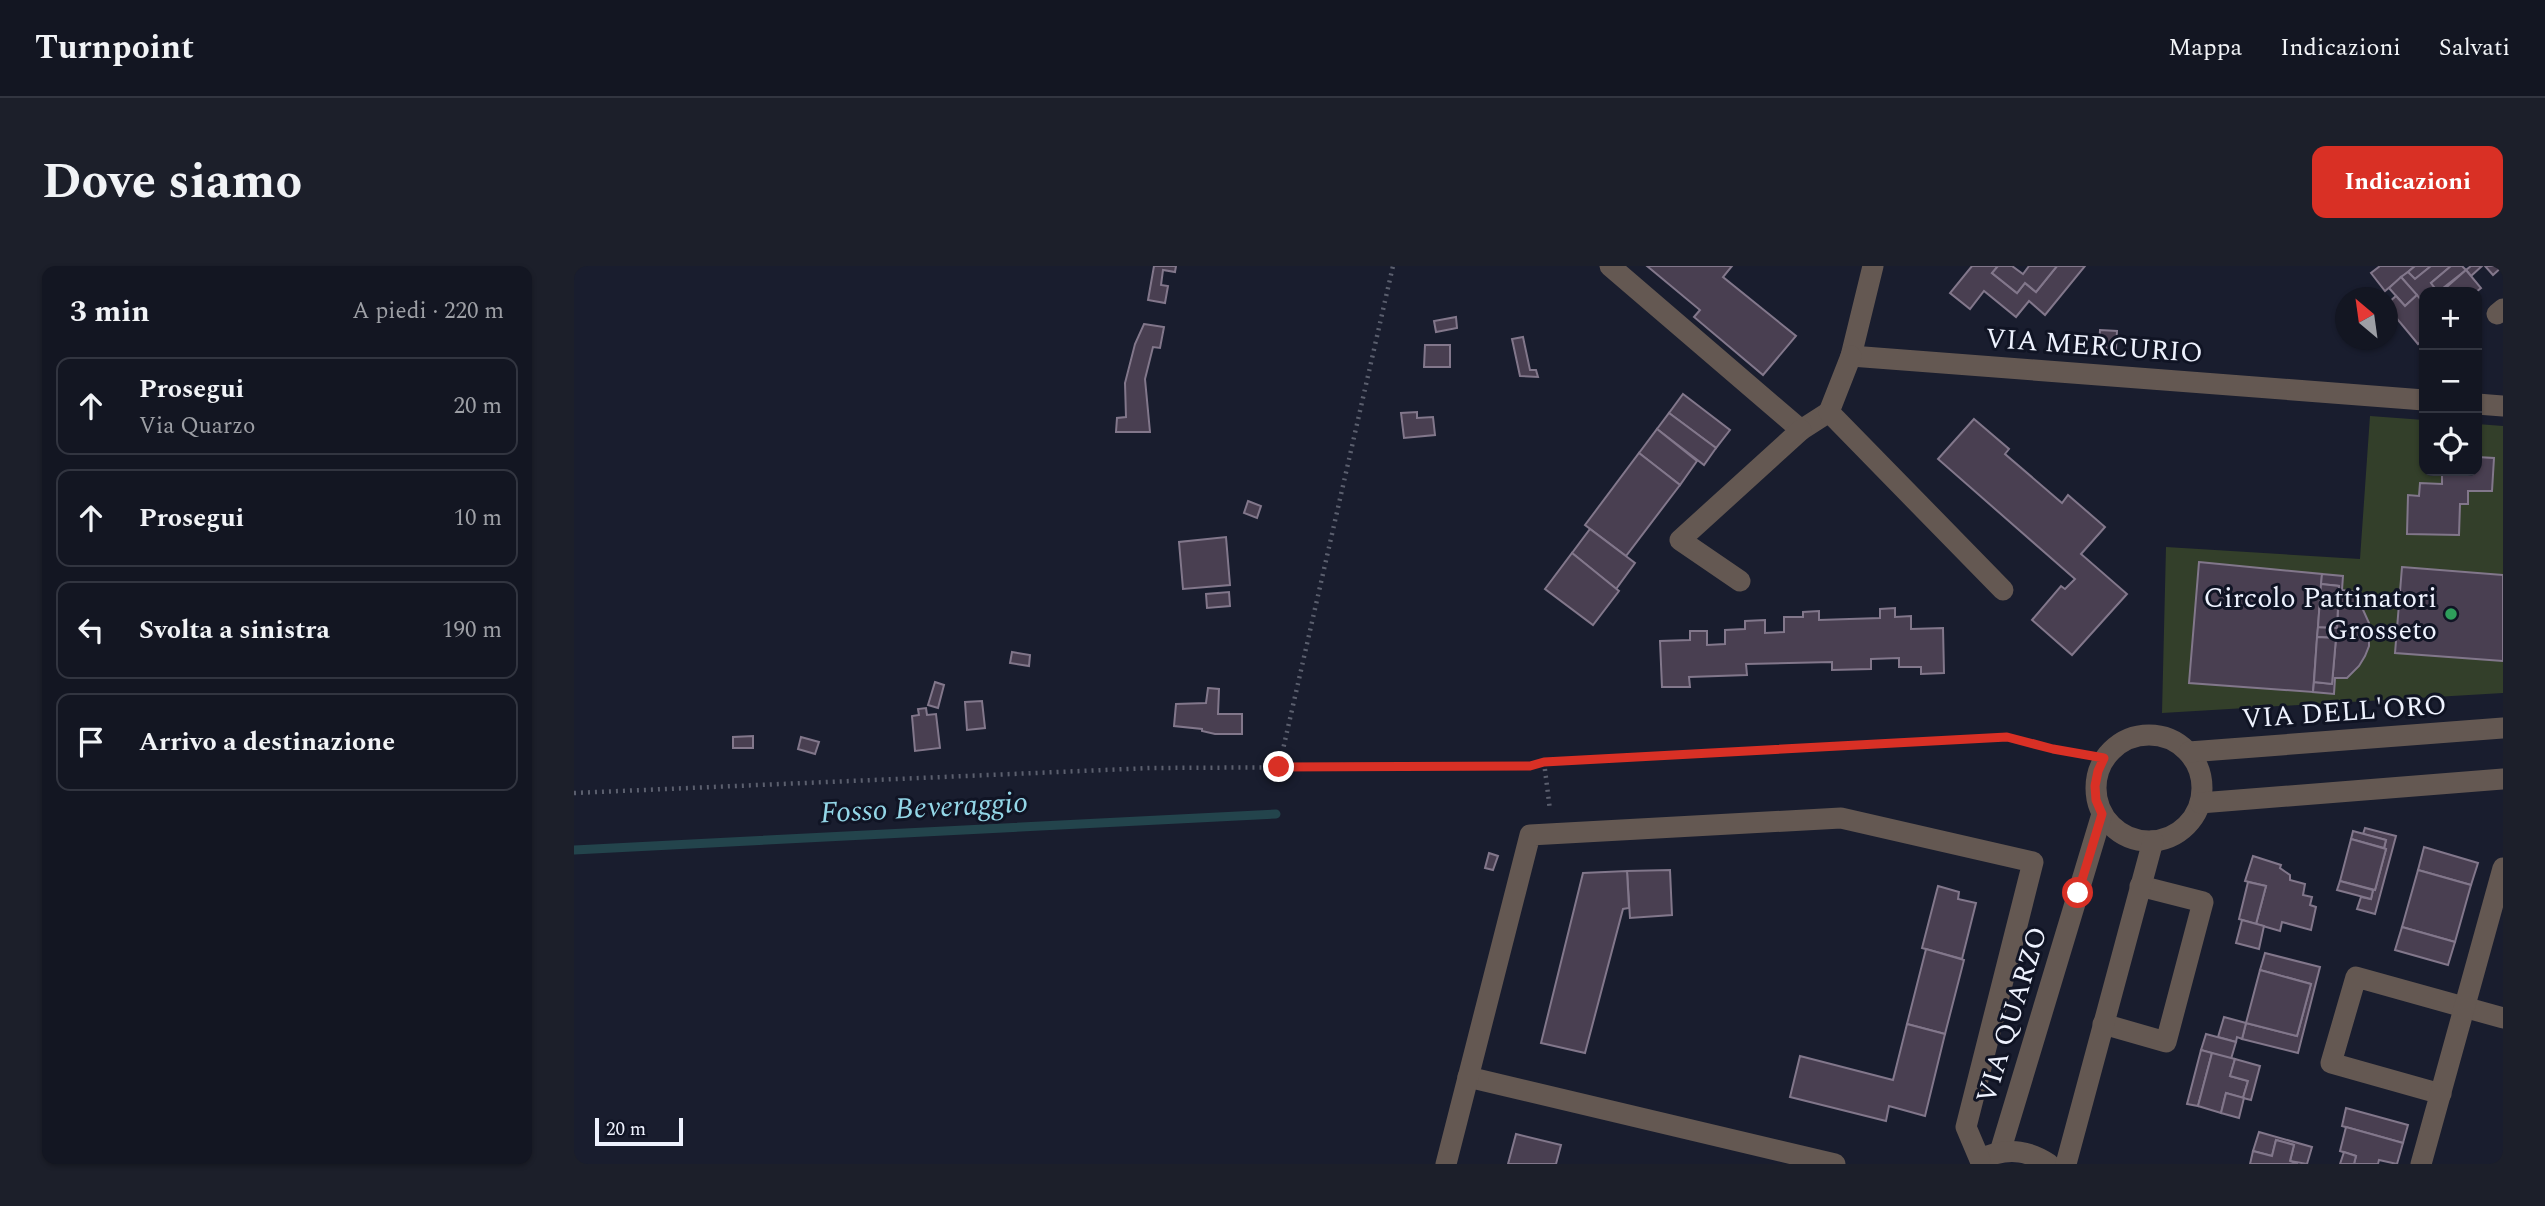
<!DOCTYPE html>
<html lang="it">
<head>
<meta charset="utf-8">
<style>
  body { margin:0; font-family:Spectral,serif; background:#1c1f2a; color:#f1f3f6 }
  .controls { position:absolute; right:21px; top:21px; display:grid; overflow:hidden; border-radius:14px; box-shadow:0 2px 5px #0004 }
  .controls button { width:63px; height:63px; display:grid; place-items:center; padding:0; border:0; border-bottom:2px solid #323540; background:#131622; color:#f1f3f6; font:35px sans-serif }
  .compass { position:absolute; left:1761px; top:21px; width:63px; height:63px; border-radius:50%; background:#131622; box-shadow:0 2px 5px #0004; rotate:331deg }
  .scale { position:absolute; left:21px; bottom:18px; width:88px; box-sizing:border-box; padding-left:7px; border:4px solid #eef2fe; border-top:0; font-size:19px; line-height:24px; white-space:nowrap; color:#eef2fe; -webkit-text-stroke:5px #101424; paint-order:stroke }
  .stop { position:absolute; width:21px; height:21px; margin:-16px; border:5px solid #d93025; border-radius:50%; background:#fff }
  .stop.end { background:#d93025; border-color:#fff; box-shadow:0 2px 7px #0008 }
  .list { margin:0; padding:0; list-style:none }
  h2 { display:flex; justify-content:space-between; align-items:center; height:91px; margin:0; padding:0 28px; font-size:30px }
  h2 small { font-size:23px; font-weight:400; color:#9d9fa5 }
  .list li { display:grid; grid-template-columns:46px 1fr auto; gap:21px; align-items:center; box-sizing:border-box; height:98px; margin:0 14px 14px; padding:0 14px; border:2px solid #323540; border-radius:14px }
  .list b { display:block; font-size:26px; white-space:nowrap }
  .list p { margin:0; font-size:23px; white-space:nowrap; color:#9d9fa5 }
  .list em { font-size:23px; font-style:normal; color:#9d9fa5 }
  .icon { flex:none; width:38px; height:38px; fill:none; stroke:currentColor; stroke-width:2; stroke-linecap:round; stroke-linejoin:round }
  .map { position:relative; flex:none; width:1929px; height:898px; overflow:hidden; border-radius:14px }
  header { display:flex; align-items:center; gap:42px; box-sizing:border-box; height:98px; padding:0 35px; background:#131622; border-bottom:2px solid #323540 }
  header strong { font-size:33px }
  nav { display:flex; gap:38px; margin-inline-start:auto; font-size:24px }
  .intro { display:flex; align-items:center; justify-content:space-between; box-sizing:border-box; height:168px; padding:0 42px }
  h1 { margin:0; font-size:49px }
  .button { padding:18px 32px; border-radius:14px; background:#d93025; color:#fff; font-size:24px; font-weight:700 }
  main { display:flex; gap:42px; padding:0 42px }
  aside { flex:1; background:#131622; border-radius:14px; box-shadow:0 2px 5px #0004 }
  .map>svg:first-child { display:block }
</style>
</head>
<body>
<header>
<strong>Turnpoint</strong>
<nav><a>Mappa</a><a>Indicazioni</a><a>Salvati</a></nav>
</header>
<div class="intro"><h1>Dove siamo</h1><a class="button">Indicazioni</a></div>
<main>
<aside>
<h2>3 min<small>A piedi · 220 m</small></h2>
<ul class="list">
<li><svg class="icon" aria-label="ahead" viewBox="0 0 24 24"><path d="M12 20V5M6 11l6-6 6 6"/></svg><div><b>Prosegui</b><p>Via Quarzo</p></div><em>20 m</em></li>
<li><svg class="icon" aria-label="ahead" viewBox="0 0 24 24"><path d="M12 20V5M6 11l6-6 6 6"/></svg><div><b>Prosegui</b></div><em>10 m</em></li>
<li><svg class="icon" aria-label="left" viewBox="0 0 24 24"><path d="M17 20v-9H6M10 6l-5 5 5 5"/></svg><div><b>Svolta a sinistra</b></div><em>190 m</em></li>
<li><svg class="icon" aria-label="arrive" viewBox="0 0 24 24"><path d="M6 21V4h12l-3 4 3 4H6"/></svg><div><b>Arrivo a destinazione</b></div></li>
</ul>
</aside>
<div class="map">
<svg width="1929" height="898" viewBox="0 0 1929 898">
  <rect width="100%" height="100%" fill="#191d2e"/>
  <polygon fill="#333f2a" points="1796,150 1850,154 1850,205 1903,205 1903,158 1929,160 1929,427 1588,447 1592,281 1786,293"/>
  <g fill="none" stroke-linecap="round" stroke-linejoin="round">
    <polyline stroke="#23444c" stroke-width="9" points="0,584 702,548"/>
  </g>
  <g fill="#493f51" stroke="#82778b" stroke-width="2">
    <polygon points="580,0 602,0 601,6 589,4 587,19 594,20 591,37 574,34"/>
    <polygon points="1073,0 1158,0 1149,11 1222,70 1189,109 1120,51 1126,44"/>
    <polygon points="1398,0 1424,0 1418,7 1443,27 1451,17 1462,26 1483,0 1511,0 1471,49 1455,35 1442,51 1410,25 1396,43 1376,27"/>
    <polygon points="1424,0 1438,0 1449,8 1455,0 1483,0 1462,26 1451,17 1443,27 1418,7"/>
    <polygon points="1806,0 1841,0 1811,25 1797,7"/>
    <polygon points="1841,0 1857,0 1841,13 1834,6"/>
    <polygon points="1857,0 1877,0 1857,17 1864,26 1850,26 1850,38 1827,11 1834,6 1841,13"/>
    <polygon points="1877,0 1888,0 1892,4 1864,26 1857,17"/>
    <polygon points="1897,0 1908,0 1897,10 1892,4"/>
    <polygon points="1911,0 1929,0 1919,9"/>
    <polygon points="1892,4 1907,22 1902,26 1867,26"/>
    <polygon points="1827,11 1843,29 1831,40 1815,22"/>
    <polygon points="1843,29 1850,38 1850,73 1844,78 1814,42 1814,37 1822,30 1831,40"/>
    <polygon points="882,51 883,62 862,66 860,55"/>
    <polygon points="570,58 590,61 586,82 579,81 571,113 576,166 542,166 543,152 552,151 551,117 561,78"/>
    <polygon points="1526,64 1543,65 1542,83 1525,81"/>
    <polygon points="949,71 956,104 962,104 964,111 946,110 938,73"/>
    <polygon points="851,79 876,79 876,101 850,101"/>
    <polygon points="1109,128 1156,164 1142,182 1095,147"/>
    <polygon points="843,146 843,152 859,151 861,169 830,172 827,147"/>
    <polygon points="1095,147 1142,182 1130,199 1083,163"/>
    <polygon points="1400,153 1435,183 1431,188 1488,237 1494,229 1531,261 1507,288 1553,328 1498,389 1458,354 1487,320 1491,323 1501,313 1364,193"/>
    <polygon points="1083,163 1123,195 1106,219 1065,187"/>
    <polygon points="1065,187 1106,219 1052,290 1011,259"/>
    <polygon points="1903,191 1920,192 1918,225 1894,225 1894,238 1886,238 1885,269 1833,268 1834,229 1845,230 1846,217 1868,218 1868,205 1903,205"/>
    <polygon points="674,235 687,240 683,252 670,247"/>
    <polygon points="1016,263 1061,297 1042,323 998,287"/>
    <polygon points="652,271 656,319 609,323 605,276"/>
    <polygon points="998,287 1045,325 1019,359 971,323"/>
    <polygon points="1625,296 1748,308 1739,426 1615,417"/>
    <polygon points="1828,301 1929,309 1929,395 1821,387"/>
    <polygon points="1748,308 1769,310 1768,324 1781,326 1795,357 1795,380 1791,390 1785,400 1773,412 1761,412 1760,428 1739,426 1740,416 1758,418 1762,372 1743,371 1744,361 1763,362 1765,320 1747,318"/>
    <polygon points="1747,318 1765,320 1763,362 1744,361"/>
    <polygon points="655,326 656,340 633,342 632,328"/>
    <polygon points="1321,342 1321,351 1337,350 1337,363 1369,362 1370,407 1347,408 1347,401 1325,401 1325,392 1297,393 1297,403 1258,404 1258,396 1172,398 1173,409 1115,411 1116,421 1088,421 1086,375 1116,374 1116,365 1133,365 1133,379 1151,378 1151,364 1171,363 1171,355 1191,354 1191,367 1210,366 1210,351 1229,351 1229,346 1245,345 1245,354 1306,352 1306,343"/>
    <polygon points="1743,371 1762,372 1758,418 1740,416"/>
    <polygon points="438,386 456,389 455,400 436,397"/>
    <polygon points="361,416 370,419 364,442 354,439"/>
    <polygon points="634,422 645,423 644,448 668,448 668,468 641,468 628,465 628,463 600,460 602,438 632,437"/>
    <polygon points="408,435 411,462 393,464 391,436"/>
    <polygon points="352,442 353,449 362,448 366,482 341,485 338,450 345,449 344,443"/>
    <polygon points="179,470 179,482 159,482 159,471"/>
    <polygon points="227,471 245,476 241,488 224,483"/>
    <polygon points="1791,562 1822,570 1801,648 1783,643 1787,631 1797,633 1799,624 1801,624 1812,583 1810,582 1812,574 1789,568"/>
    <polygon points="1779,565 1812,574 1810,582 1777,573"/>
    <polygon points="1777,573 1812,583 1801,624 1766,615"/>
    <polygon points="1850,581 1904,597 1897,619 1844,604"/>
    <polygon points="915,587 924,590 919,604 911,602"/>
    <polygon points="1679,590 1707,599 1706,602 1716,609 1716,614 1731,618 1729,629 1738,631 1736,639 1742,641 1737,664 1708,656 1706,665 1682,658 1692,620 1671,615"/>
    <polygon points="1096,604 1098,649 1056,652 1053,605"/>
    <polygon points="1844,604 1897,619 1881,676 1828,661"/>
    <polygon points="1053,605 1055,642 1049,643 1011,787 967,777 1009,607"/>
    <polygon points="1766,615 1799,624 1797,633 1763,624"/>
    <polygon points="1674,616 1692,620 1682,658 1665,653"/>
    <polygon points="1364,620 1385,626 1384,633 1402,637 1388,693 1348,682"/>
    <polygon points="1668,654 1690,660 1685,683 1662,677"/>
    <polygon points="1828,661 1881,676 1874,699 1821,684"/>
    <polygon points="1352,683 1390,694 1371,768 1333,758"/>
    <polygon points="1691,687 1746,701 1724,787 1668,773 1672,757 1723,770 1737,718 1686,704"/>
    <polygon points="1686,704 1737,718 1723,770 1672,757"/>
    <polygon points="1650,751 1672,757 1668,773 1663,771 1662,776 1644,771"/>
    <polygon points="1333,758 1371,768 1351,850 1315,840 1312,855 1216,831 1226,790 1319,814"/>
    <polygon points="1632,768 1662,776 1657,793 1627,784"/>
    <polygon points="1627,784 1638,787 1624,840 1613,838"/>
    <polygon points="1638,787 1661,793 1656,810 1674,815 1669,832 1652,827 1647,847 1624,840"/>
    <polygon points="1661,793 1686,800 1677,834 1669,832 1674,815 1656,810"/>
    <polygon points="1652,827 1670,832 1665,852 1647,847"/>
    <polygon points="1772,842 1834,859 1829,877 1768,860"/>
    <polygon points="1772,861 1829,877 1823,898 1805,894 1804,898 1780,898 1782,890 1766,885"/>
    <polygon points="1685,866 1738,881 1733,898 1716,895 1720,879 1702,874 1698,890 1679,885"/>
    <polygon points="942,868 987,879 982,898 934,898"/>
    <polygon points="1702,874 1720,879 1716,895 1724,898 1676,898 1679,885 1698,890"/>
    <polygon points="1770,886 1782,890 1780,898 1766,898"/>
  </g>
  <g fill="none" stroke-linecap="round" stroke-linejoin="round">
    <g stroke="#5b5f6e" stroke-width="4.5" stroke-dasharray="2 5" stroke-linecap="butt">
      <polyline points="970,496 976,544"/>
      <polyline points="705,501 819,0"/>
      <polyline points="0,527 576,502 956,500 970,496 1433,471 1479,483 1530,492"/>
    </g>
    <g stroke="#645852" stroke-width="21">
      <polyline points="1036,0 1227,164 1255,146"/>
      <polyline points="1299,0 1277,90 1850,134"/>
      <polyline points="1923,48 1929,43"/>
      <polyline points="1277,90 1255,146 1429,324"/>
      <polyline points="1903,138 1929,140"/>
      <polyline points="1166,315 1106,274 1227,164"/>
      <circle cx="1575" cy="522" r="53"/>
      <polyline points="1615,486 1929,462"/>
      <polyline points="1626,537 1929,513"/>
      <polyline points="1529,758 1592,776 1629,636 1566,620"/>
      <polyline points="894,811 1261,898"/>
      <polyline points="1867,828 1757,797 1782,711 1929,752"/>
      <polyline points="1426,886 1528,548"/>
      <path d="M1414 890C1437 882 1455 885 1475 898"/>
      <polyline points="872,898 956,569 1267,552 1459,596 1392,861 1406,894"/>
      <polyline points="1492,898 1579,575"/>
      <polyline points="1847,898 1929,602"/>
    </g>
  </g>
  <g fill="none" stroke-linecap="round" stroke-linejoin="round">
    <polyline stroke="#d93025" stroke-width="9" points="705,501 956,500 970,496 1433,471 1479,483 1530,492 1524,505 1521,520 1522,534 1528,548 1504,627"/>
  </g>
  <circle fill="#2e9e5b" stroke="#101424" stroke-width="2.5" cx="1877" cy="348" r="7"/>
  <g text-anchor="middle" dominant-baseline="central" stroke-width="6" stroke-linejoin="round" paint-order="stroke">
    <g font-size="28" fill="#eef2fe" stroke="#101424">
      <text transform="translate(1520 80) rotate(4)">VIA MERCURIO</text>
      <text transform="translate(1770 446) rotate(-4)">VIA DELL'ORO</text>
      <text transform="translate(1438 749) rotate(-73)">VIA QUARZO</text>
    </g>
    <g font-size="28" fill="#eef2fe" stroke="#101424" text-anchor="end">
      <text x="1863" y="332">Circolo Pattinatori<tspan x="1863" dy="32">Grosseto</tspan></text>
    </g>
    <g font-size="30" font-style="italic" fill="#93d6e7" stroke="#101424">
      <text transform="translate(350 542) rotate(-3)">Fosso Beveraggio</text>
    </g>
  </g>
</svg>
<div class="controls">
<button>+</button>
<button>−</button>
<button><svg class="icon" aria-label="locate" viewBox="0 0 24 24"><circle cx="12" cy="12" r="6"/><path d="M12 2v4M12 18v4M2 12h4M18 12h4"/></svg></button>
</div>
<svg class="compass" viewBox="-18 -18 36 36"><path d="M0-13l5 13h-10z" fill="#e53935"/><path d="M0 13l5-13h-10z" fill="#9d9fa5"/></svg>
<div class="scale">20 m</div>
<div class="stop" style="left:1504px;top:627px"></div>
<div class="stop end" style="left:705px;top:501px"></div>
</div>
</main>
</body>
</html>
